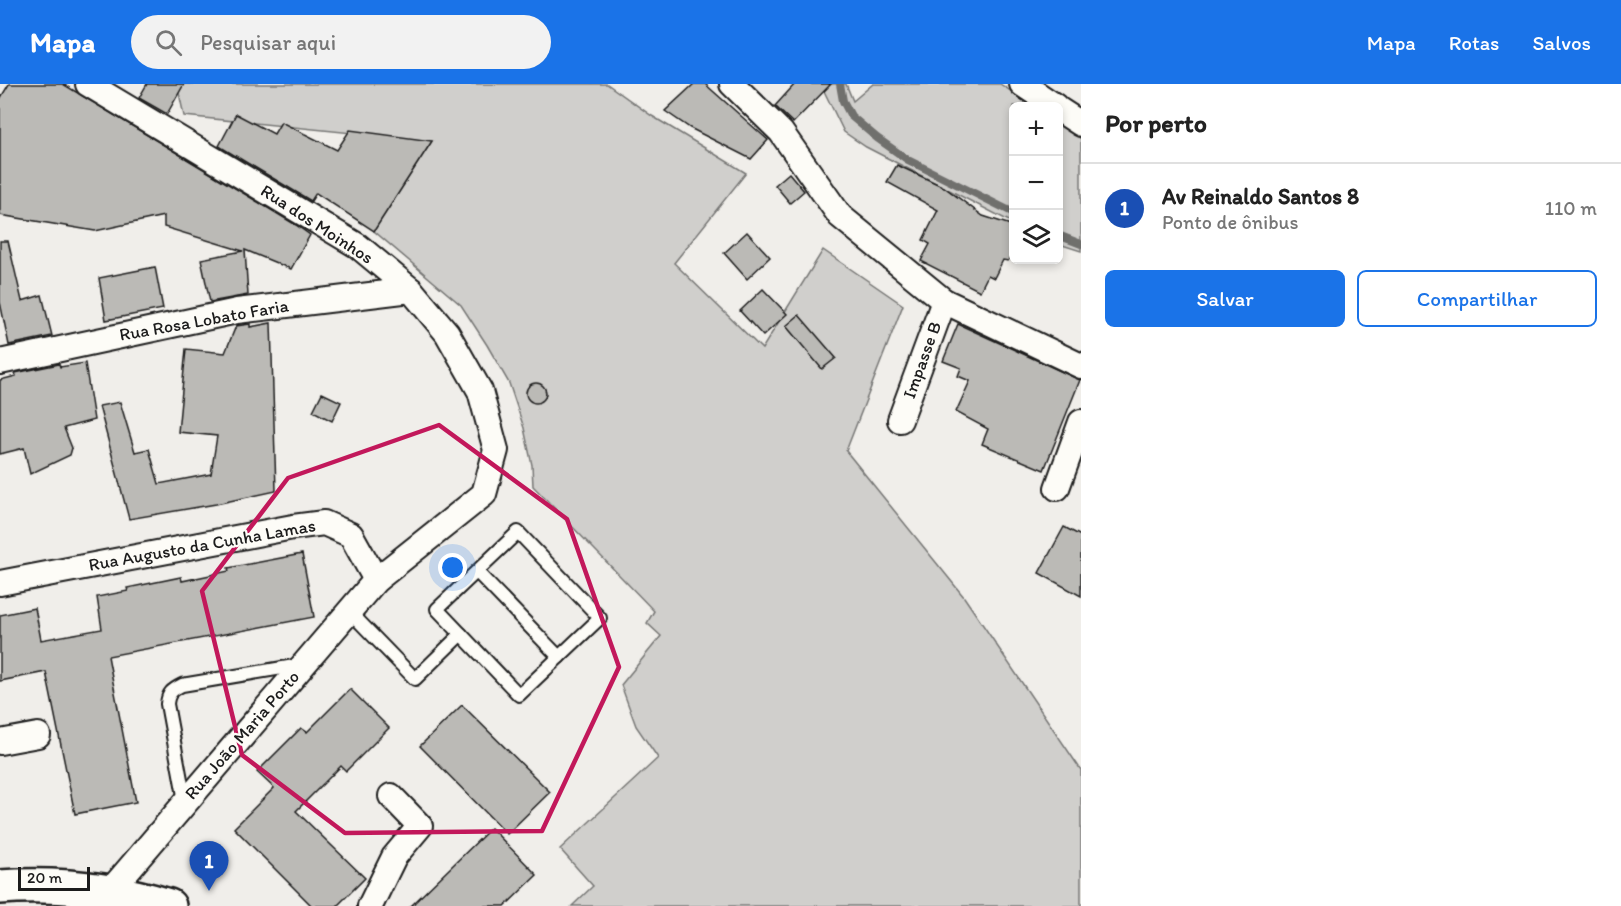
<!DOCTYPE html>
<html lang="pt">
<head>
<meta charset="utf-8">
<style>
  body { margin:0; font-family:Itim,sans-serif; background:#f2f2f2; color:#222 }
  .controls { position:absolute; right:18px; top:18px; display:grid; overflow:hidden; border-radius:9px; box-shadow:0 3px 9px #0003 }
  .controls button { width:54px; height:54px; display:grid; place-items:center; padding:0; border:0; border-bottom:2px solid #e0e0e0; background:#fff; color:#222; font:30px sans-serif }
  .scale { position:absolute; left:18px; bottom:15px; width:72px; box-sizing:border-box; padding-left:6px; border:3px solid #1c1c1c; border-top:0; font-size:16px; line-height:21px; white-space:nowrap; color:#1c1c1c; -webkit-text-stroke:4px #fdfcf7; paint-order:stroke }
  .you { position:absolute; left:453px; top:484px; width:21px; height:21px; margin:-15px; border:4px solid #fff; border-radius:50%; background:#1a73e8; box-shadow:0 0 0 9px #1a73e833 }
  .badge { display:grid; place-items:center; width:39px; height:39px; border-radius:50%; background:#1a73e8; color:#fff; font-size:20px; font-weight:700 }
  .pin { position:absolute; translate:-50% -50px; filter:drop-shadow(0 2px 3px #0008) }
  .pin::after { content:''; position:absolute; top:32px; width:21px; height:18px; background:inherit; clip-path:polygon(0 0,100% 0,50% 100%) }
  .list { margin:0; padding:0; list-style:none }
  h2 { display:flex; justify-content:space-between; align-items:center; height:78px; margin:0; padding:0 24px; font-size:26px }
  h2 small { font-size:20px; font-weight:400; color:#767676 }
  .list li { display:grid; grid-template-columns:39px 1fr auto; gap:18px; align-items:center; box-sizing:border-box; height:90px; padding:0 24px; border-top:2px solid #e0e0e0 }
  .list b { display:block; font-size:22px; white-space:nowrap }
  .list p { margin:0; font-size:20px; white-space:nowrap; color:#767676 }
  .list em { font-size:20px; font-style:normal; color:#767676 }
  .actions { display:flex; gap:12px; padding:18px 24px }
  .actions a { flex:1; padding:14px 0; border:2px solid #1a73e8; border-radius:9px; text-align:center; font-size:21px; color:#1a73e8 }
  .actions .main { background:#1a73e8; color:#fff }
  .icon { flex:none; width:33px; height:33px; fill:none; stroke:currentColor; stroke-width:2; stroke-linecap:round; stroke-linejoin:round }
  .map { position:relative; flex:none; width:1081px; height:822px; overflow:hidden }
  header { display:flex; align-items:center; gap:36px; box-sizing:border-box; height:84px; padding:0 30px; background:#1a73e8; color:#fff }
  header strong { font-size:28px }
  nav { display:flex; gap:33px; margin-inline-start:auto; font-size:21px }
  .search { width:420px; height:54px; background:#f2f2f2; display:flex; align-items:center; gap:15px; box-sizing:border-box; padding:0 21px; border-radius:33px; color:#767676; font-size:22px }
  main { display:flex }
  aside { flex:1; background:#fff }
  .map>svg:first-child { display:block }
</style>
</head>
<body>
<header>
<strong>Mapa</strong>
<div class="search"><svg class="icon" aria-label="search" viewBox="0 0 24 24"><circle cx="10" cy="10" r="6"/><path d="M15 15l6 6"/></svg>Pesquisar aqui</div>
<nav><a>Mapa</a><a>Rotas</a><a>Salvos</a></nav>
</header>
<main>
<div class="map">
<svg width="1081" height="822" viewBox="0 0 1081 822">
  <rect width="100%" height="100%" fill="#f0eeea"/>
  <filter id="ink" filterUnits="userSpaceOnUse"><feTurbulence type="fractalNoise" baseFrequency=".0167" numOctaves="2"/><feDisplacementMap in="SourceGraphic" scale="12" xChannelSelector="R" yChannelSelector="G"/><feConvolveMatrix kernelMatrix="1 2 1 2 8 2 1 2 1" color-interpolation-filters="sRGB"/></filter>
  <g filter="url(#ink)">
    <g fill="#d0cfcc" stroke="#767674" stroke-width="1.5">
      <polygon points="177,0 607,0 652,32 746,89 674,179 762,265 823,166 903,221 846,367 964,513 1081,686 1081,822 572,822 593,802 560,765 658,674 636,642 621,601 661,552 647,539 654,527 533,402 532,381 524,344 509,299 487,261 461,221 374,147 432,57 184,32"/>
      <polygon points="828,0 846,0 853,17 873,0 1000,0 1033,22 1014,22 1013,139 866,63 844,48 823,5"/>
      <polygon points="1058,39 1081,55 1081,167 1059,160"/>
    </g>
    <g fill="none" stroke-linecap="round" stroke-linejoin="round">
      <g stroke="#706f6d" stroke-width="8">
        <polyline points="840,0 843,17 851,32 877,54 908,76 1014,129"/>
        <polyline points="1058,151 1081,160"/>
      </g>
    </g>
    <g fill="#bbbab6" stroke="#1c1c1c" stroke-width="1.5">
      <polygon points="9,0 63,0 296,141 310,151 291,185 245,166 248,211 210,218 201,175 243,167 164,143 164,132 95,147 0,131 0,15"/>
      <polygon points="147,0 184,0 167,30 139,14"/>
      <polygon points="694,0 705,0 768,56 751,75 690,44 665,27"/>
      <polygon points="795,0 831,0 793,39 775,22"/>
      <polygon points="236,30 274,50 281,38 337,66 350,46 432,57 374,147 316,109 311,117 219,62"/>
      <polygon points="897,81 944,103 983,132 1014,142 1014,168 1008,177 1003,176 994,194 988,191 980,207 921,177 930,160 923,156 938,126 887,98"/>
      <polygon points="789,89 804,107 790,119 775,101"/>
      <polygon points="747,148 770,173 747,195 724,169"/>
      <polygon points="0,157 8,157 22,217 42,211 52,252 9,261 0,218"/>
      <polygon points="155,183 163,225 106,236 99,194"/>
      <polygon points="763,205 787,230 763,252 740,227"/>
      <polygon points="799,231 836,274 822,285 786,242"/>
      <polygon points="271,239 276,407 216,420 129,435 99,322 120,318 135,368 149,365 159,400 211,390 217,352 178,348 186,265 225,269 236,242 250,240 250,243"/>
      <polygon points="958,240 1080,296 1044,386 982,360 988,345 956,328 970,297 958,292 961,284 943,277"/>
      <polygon points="85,279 94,336 64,344 72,364 70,371 30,390 24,364 0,370 0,296 16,292 15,289 59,280 60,283"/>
      <circle cx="536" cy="309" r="10"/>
      <polygon points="322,309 341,318 332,337 313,327"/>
      <polygon points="1064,443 1081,452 1081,512 1039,489"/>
      <polygon points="302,470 314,533 108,572 136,718 75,730 46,588 0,597 0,531 35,524 41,556 102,545 97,513 128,507 127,504 181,493 182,497 229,487 228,484"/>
      <polygon points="350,605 389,644 346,687 341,682 296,727 365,794 337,822 312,822 234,744 274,704 257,688 301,644 307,648"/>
      <polygon points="462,621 550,708 507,750 420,662"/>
      <polygon points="491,744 537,791 505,822 411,822"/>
    </g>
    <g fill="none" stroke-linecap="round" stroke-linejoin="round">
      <defs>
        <g id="lane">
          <polygon points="518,448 600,534 519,611 437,525"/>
          <polyline points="477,488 559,573"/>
          <polyline points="349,527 415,595 461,550"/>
          <path d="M185 717 167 620C168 609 172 606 182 601L300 581"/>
        </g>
        <g id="street">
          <polyline points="88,0 358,162 411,206 447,249 480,307 496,366 484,410 376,496 110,807"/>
          <polyline points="732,0 781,48 840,132 944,217 1081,282"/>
          <polyline points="1022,0 1055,22"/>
          <polyline points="1058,25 1081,40"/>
          <polyline points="0,278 237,227 411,206"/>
          <polyline points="900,336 944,217"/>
          <polyline points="1057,404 1081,338"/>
          <polyline points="0,499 293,443 324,439 351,451 376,496"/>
          <polyline points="0,658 38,651"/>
          <polyline points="370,822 394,773 420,742 391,712"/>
        </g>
        <path id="secondary" d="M0 803C57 799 114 805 169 822"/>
      </defs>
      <use href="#lane" stroke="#1c1c1c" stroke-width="16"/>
      <use href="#street" stroke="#1c1c1c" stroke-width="28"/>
      <use href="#secondary" stroke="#1c1c1c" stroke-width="38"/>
      <use href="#lane" stroke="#fdfcf7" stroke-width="12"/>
      <use href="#street" stroke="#fdfcf7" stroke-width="24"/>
      <use href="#secondary" stroke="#fdfcf7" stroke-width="33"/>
    </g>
  </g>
  <path fill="none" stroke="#c2185b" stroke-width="4.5" stroke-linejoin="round" d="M439 341 567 435 619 583 542 747 345 749 242 671 202 507 288 394Z"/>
  <g text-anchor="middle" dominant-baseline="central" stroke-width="4.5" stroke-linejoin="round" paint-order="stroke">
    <g font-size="18" fill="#1c1c1c" stroke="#fdfcf7">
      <text transform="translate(317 140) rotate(33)">Rua dos Moinhos</text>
      <text transform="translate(204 236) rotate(-10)">Rua Rosa Lobato Faria</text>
      <text transform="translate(922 276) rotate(-70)">Impasse B</text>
      <text transform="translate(202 461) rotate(-10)">Rua Augusto da Cunha Lamas</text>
      <text transform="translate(242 651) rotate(-49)">Rua João Maria Porto</text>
    </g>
  </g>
</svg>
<div class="controls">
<button>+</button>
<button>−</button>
<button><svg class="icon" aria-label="layers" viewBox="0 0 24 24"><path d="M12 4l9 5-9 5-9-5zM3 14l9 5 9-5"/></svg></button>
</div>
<div class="scale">20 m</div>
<div class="you"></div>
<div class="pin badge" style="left:209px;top:807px;background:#1a4fb4">1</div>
</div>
<aside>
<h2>Por perto<small></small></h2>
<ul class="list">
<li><span class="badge" style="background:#1a4fb4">1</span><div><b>Av Reinaldo Santos 8</b><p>Ponto de ônibus</p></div><em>110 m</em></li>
</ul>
<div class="actions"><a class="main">Salvar</a><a>Compartilhar</a></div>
</aside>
</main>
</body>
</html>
